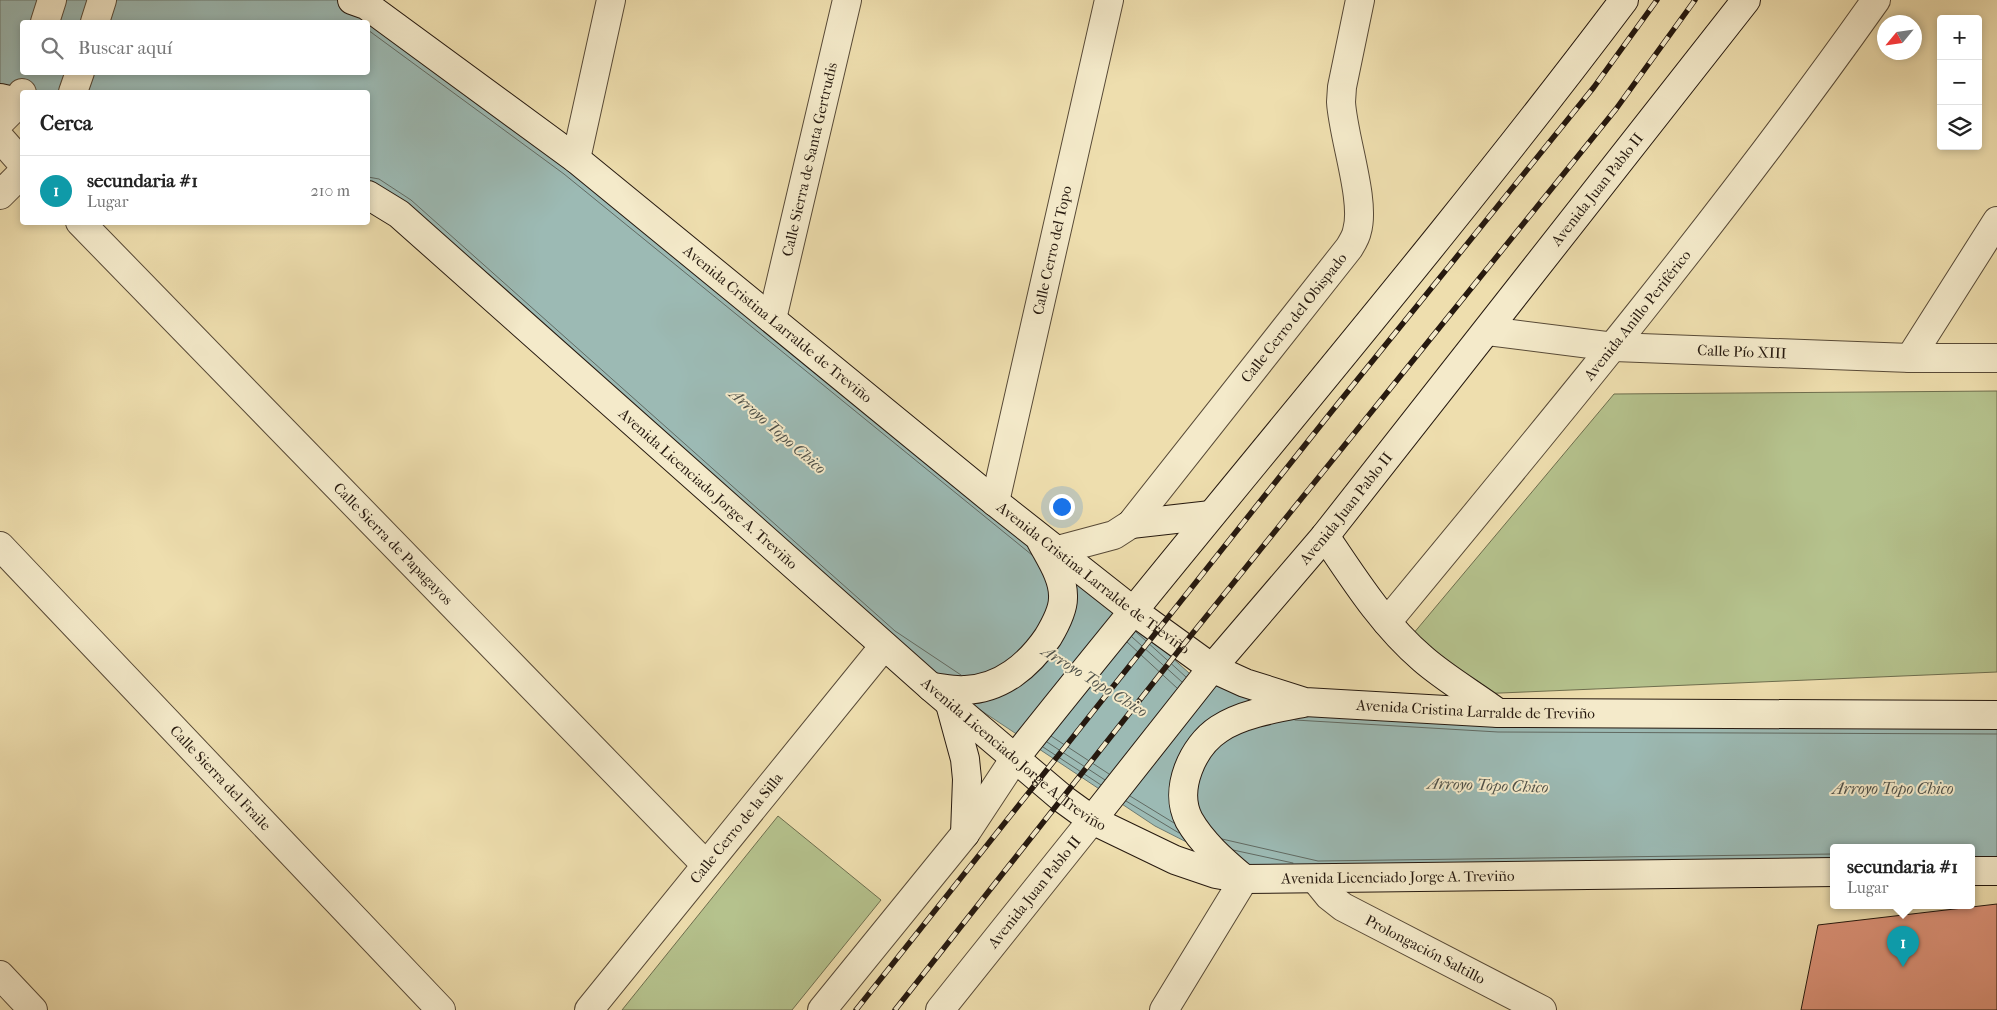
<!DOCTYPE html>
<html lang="es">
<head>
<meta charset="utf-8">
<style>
  body { margin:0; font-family:"IM FELL French Canon",serif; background:#f6f6f6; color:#222 }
  .controls { position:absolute; right:15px; top:15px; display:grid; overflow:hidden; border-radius:5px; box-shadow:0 2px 8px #0003 }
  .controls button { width:45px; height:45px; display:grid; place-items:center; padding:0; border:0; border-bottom:1px solid #e0e0e0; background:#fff; color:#222; font:25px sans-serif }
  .compass { position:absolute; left:1877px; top:15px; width:45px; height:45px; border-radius:50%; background:#fff; box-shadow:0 2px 8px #0003; rotate:241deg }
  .you { position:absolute; left:1061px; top:506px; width:18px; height:18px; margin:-12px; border:4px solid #fff; border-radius:50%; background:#1a73e8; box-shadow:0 0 0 8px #1a73e833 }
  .badge { display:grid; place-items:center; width:32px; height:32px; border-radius:50%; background:#8f2418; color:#fff; font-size:16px; font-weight:700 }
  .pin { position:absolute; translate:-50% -41px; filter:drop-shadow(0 1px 2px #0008) }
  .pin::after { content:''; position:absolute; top:26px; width:18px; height:15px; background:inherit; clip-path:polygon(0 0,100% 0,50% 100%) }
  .popup { position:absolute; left:1830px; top:844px; width:145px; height:65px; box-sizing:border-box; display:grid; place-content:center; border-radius:5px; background:#fff; filter:drop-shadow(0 1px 4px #0005); font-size:16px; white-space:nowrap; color:#767676 }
  .popup b { font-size:19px; color:#222 }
  .popup::after { content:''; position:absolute; left:50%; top:100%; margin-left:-10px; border:10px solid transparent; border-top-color:#fff }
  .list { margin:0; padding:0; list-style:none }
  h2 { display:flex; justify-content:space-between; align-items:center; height:65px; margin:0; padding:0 20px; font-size:21px }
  h2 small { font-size:16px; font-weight:400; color:#767676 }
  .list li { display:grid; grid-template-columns:32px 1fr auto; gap:15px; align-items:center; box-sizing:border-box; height:70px; padding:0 20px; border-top:1px solid #e0e0e0 }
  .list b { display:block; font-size:19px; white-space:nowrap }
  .list p { margin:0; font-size:16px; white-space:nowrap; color:#767676 }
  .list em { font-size:16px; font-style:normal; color:#767676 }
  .icon { flex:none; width:28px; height:28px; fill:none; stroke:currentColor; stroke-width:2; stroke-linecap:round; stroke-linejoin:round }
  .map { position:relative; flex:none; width:1997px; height:1010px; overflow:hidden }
  .search { position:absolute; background:#fff; box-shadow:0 2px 8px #0003; left:20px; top:20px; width:350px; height:55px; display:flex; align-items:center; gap:12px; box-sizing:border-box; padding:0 18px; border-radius:5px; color:#767676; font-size:19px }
  .panel { position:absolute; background:#fff; box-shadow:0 2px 8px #0003; left:20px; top:90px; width:350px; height:135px; border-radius:5px }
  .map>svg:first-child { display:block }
</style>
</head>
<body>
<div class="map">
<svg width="1997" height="1010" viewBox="0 0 1997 1010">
  <rect width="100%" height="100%" fill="#eedeae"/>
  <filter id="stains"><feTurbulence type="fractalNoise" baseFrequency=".004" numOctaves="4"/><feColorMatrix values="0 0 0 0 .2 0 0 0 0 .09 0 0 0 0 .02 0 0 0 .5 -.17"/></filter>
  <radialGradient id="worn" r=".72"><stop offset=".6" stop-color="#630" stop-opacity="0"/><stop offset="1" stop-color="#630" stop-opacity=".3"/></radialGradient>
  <g fill="#b5c28d" stroke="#6e6e4e">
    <polygon points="1997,391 1997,672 1477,694 1413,634 1614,394"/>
    <polygon points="778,816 881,900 792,1010 622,1010"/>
  </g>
  <path fill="#9cbab4" stroke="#6d7a72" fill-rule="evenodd" d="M0 0H352L1038 536 1200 683 1305 702 1997 715V871H1972V848H1834V872L1316 880 1218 858 1155 826 884 646 368 195V92H22L0 98ZM22 22H368V72H22Z"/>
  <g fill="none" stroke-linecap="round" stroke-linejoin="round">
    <g stroke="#616a62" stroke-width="1">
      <polyline points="368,30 564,174 1032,555"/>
      <polyline points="368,177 379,179 411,200 895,631 961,675"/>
      <polyline points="1136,632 1186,677"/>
      <polyline points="1132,637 1182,682"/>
      <polyline points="1127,642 1177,688"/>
      <polyline points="1295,720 1498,732 1997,734"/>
      <polyline points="1051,736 1109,774"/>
      <polyline points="1047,742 1105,780"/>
      <polyline points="1043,747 1101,785"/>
      <polyline points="1130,796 1174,823"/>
      <polyline points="1126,801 1179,833"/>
      <polyline points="1222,839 1318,861 1834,854"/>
      <polyline points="1233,850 1293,863"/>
    </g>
  </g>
  <polygon fill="#db9177" stroke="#26190f" points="1997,904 1997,1010 1801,1010 1818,925"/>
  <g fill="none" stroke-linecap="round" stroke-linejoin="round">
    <defs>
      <g id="minor">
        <polyline points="0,138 22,163"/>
        <polyline points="576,159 611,0"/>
        <path id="s1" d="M80 222 706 865"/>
        <path id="s2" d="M772 319 847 0"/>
        <path id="s3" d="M1488 331 1614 347 1910 358H1997"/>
        <polyline points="1910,358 1997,221"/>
        <path id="s4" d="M995 502 1109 0"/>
        <path id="s5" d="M0 546 441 1010"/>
        <path id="s6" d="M1058 550 1114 535 1131 524 1349 248C1352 243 1356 237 1357 231 1366 201 1343 137 1341 102L1342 87 1360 0"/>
        <path id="s7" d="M1387 622C1555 419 1724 215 1876 0"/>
        <path id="s8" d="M1316 880 1329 896 1343 907 1542 1010"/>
        <path id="s9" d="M589 1010 884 646"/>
        <polyline points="1164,1010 1244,879"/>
      </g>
      <g id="tertiary">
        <polyline points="45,22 52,0"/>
        <polyline points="95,22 102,0"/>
        <polyline points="73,92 80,72"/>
        <polyline points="0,122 19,103 22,93"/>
        <polyline points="0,195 22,173"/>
        <polyline points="0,975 33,1010"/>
        <polyline points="822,1010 965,834 1015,758"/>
        <path id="s10" d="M940 1010 1092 820"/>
      </g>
      <g id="secondary">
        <path id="s11" d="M352 0 366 5 576 159 995 502 1132 610 1212 668 1245 683 1305 702 1498 713 1997 715"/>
        <polyline points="0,98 22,103"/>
        <path id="s12" d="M368 195 399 214 931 687 1063 799 1092 820 1175 860 1216 874 1244 879 1834 872"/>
        <polyline points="1131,524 1211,515"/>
        <path d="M1325 536C1354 579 1383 625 1423 659 1446 679 1474 695 1498 713"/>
        <path d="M931 687C942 688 954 691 965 690 1001 689 1029 665 1048 637 1054 627 1063 610 1063 598 1064 578 1050 558 1041 541"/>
        <polyline points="950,704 965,759 967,779 965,834"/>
        <path d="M1015 758C1216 504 1429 259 1624 0"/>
        <path id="s13" d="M1092 820 1212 668 1325 536 1746 0"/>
        <polyline points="1972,871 1997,871"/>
        <path d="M1243 878C1223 861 1202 843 1189 820 1173 789 1193 746 1219 729 1241 714 1277 708 1303 703"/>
      </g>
    </defs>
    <use href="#minor" stroke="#584a37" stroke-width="30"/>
    <use href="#tertiary" stroke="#584a37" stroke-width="30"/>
    <use href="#secondary" stroke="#26190f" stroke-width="30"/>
    <use href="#minor" stroke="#f4eaca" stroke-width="28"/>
    <use href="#tertiary" stroke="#f4eaca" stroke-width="28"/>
    <use href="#secondary" stroke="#f4eaca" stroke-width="28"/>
    <defs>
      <g id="rail">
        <polyline points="856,1010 1328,416 1594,87 1657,0"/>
        <polyline points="895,1010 1180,649 1616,109 1695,0"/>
      </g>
    </defs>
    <use href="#rail" stroke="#26190f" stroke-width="5.5"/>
    <use href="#rail" stroke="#f4eaca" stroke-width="4" stroke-dasharray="11" stroke-linecap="butt"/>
  </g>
  <g text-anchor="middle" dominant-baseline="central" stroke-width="4" stroke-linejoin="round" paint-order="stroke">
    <g font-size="15" fill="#26190f" stroke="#f4eaca">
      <text stroke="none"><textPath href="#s2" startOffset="164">Calle Sierra de Santa Gertrudis</textPath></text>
      <text stroke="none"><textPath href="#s13" startOffset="808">Avenida Juan Pablo II</textPath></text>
      <text stroke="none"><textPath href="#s4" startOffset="258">Calle Cerro del Topo</textPath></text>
      <text stroke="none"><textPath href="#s7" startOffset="396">Avenida Anillo Periférico</textPath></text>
      <text stroke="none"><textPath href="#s6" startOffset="341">Calle Cerro del Obispado</textPath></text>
      <text stroke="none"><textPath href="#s11" startOffset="536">Avenida Cristina Larralde de Treviño</textPath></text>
      <text stroke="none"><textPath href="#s3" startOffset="255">Calle Pío XIII</textPath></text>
      <text stroke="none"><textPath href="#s12" startOffset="450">Avenida Licenciado Jorge A. Treviño</textPath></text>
      <text stroke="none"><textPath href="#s13" startOffset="402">Avenida Juan Pablo II</textPath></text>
      <text stroke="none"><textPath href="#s1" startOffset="449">Calle Sierra de Papagayos</textPath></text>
      <text stroke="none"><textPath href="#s11" startOffset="941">Avenida Cristina Larralde de Treviño</textPath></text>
      <text stroke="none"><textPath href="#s11" startOffset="1360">Avenida Cristina Larralde de Treviño</textPath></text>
      <text stroke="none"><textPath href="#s12" startOffset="855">Avenida Licenciado Jorge A. Treviño</textPath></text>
      <text stroke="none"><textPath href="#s5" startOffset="320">Calle Sierra del Fraile</textPath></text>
      <text stroke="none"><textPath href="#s9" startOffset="234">Calle Cerro de la Silla</textPath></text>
      <text stroke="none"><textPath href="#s12" startOffset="1275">Avenida Licenciado Jorge A. Treviño</textPath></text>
      <text stroke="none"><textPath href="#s10" startOffset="151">Avenida Juan Pablo II</textPath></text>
      <text stroke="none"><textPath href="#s8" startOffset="131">Prolongación Saltillo</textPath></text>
    </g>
    <g font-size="16" font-style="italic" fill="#4f5149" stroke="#f4eaca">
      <text transform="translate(778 431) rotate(41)">Arroyo Topo Chico</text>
      <text transform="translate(1095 681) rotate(32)">Arroyo Topo Chico</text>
      <text transform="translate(1488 785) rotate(2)">Arroyo Topo Chico</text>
      <text x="1893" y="788">Arroyo Topo Chico</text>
    </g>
  </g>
  <rect width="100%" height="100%" filter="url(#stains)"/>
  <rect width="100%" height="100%" fill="url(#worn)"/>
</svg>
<div class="controls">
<button>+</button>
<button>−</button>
<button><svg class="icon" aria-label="layers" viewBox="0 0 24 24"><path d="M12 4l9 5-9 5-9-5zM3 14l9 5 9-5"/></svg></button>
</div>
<svg class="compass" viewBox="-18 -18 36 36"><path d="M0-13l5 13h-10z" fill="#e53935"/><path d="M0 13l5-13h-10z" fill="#767676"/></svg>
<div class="you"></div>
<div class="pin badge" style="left:1903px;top:967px;background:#0f9aa8">1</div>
<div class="popup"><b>secundaria #1</b>Lugar</div>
<div class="search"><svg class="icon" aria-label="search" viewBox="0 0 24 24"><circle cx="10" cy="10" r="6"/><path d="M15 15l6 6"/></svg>Buscar aquí</div>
<section class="panel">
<h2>Cerca<small></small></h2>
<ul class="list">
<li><span class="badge" style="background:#0f9aa8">1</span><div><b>secundaria #1</b><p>Lugar</p></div><em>210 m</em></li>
</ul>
</section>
</div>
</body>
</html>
